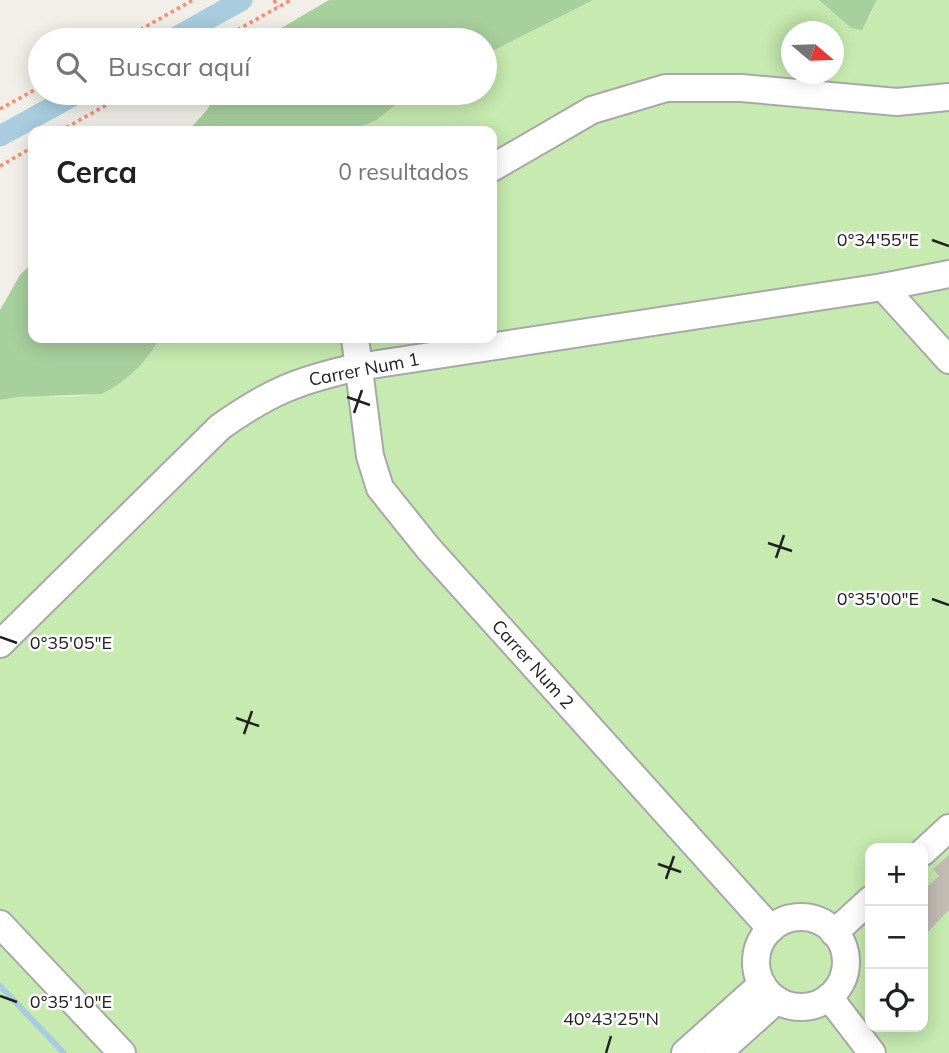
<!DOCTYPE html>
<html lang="es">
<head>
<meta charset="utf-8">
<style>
  body { margin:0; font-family:Mulish,sans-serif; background:#f2f2f2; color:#202124 }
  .controls { position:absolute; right:21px; bottom:21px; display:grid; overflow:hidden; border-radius:14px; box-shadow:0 4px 18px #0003 }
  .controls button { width:63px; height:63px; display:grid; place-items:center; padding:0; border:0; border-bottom:2px solid #e0e0e0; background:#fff; color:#202124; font:35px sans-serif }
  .compass { position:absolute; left:781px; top:21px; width:63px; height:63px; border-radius:50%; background:#fff; box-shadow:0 4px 18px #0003; rotate:109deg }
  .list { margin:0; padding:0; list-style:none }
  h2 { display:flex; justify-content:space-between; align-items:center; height:91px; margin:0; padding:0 28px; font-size:30px }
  h2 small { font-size:23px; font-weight:400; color:#757577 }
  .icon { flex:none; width:38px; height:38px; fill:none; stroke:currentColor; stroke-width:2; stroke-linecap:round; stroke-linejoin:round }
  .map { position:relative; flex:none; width:949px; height:1053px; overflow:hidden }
  .search { position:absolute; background:#fff; box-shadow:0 4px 18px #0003; left:28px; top:28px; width:469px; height:77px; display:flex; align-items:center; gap:18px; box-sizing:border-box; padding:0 24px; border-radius:38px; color:#757577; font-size:26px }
  .panel { position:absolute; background:#fff; box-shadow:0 4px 18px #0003; left:28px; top:126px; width:469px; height:217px; border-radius:14px }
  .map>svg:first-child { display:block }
</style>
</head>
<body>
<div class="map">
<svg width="949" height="1053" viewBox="0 0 949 1053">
  <rect width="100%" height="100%" fill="#f1efe8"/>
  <path fill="#c6eaaf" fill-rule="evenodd" d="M593 0H819L851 28 870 17 877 0H949V1053H0V400C50 387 91 413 134 372 144 362 153 351 160 338H492V131H351L377 120 410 93H485V55ZM792 32H834V74H792ZM870 848H923V1027H870Z"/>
  <g fill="#a7d09d">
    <polygon points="329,0 593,0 485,55 485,40 261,40"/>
    <polygon points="819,0 877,0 862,30 851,28"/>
    <polygon points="217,93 410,93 377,120 351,131 188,131 207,110"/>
    <path d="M33 262V338H160C146 363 127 382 101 394L17 397 0 400V310L20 275Z"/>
  </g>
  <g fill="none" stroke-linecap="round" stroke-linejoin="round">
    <polyline stroke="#a9cdde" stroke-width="6" points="0,986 64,1053"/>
    <g stroke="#a9cdde" stroke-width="21">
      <polyline points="171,40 242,0"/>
      <polyline points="0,136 78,93"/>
    </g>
  </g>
  <polygon fill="#c2bcb4" points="949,855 949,910 923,937 923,880 928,886 939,876 933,869"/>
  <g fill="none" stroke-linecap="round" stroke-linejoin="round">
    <defs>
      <g id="minor">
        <polyline points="492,168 592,110 666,88 741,88 897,102 949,97"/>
        <polyline points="883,287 949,360"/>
        <polyline points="355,338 370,456 380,488 428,548 771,929"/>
        <path d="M0 644 220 427C269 392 299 380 358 367L883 287 949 274"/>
        <polyline points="923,852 949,828"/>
        <circle cx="801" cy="962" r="45"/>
        <polyline points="0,924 122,1053"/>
        <polyline points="834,933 870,900"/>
        <polyline points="829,997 872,1053"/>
        <polyline points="685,1053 762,984"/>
        <polyline points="718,1053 777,1000"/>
      </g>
    </defs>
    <use href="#minor" stroke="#a8a8a8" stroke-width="30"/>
    <g stroke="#f98d71" stroke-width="3.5" stroke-dasharray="3.5 3.5" stroke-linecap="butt">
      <polyline points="274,0 278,7"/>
      <polyline points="122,40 193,0"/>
      <polyline points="219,40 291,0"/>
      <polyline points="0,109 40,87"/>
      <polyline points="60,131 128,93"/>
      <polyline points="0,166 33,147"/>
    </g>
    <use href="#minor" stroke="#fff" stroke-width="26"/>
  </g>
  <path fill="none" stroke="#212121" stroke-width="2.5" d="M932 240 949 246M347 397 370 405M354 413 362 390M768 543 792 551M776 558 784 535M932 599 949 605M0 637 17 643M236 718 259 726M244 734 252 711M658 864 681 872M666 879 674 856M0 996 17 1002M606 1053 611 1036"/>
  <g text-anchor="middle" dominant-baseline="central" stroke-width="5" stroke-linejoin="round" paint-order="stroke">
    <g font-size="18" fill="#212121" stroke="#fff">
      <text transform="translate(364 369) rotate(-11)">Carrer Num 1</text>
      <text transform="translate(533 664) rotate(48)">Carrer Num 2</text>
    </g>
  </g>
  <g font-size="18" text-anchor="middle" fill="#212121" stroke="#fff" stroke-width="5" stroke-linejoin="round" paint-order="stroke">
    <text x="878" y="246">0°34'55"E</text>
    <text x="878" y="605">0°35'00"E</text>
    <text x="71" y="649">0°35'05"E</text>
    <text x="71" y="1008">0°35'10"E</text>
    <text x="611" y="1025">40°43'25"N</text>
  </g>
</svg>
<div class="controls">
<button>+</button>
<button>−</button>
<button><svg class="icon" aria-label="locate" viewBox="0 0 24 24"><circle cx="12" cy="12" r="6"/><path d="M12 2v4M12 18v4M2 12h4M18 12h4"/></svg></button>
</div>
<svg class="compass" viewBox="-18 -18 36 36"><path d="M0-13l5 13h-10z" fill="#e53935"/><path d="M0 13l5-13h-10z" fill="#757577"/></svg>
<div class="search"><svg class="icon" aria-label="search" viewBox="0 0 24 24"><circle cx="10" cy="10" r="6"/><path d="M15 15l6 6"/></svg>Buscar aquí</div>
<section class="panel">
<h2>Cerca<small>0 resultados</small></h2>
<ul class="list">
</ul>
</section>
</div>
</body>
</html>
